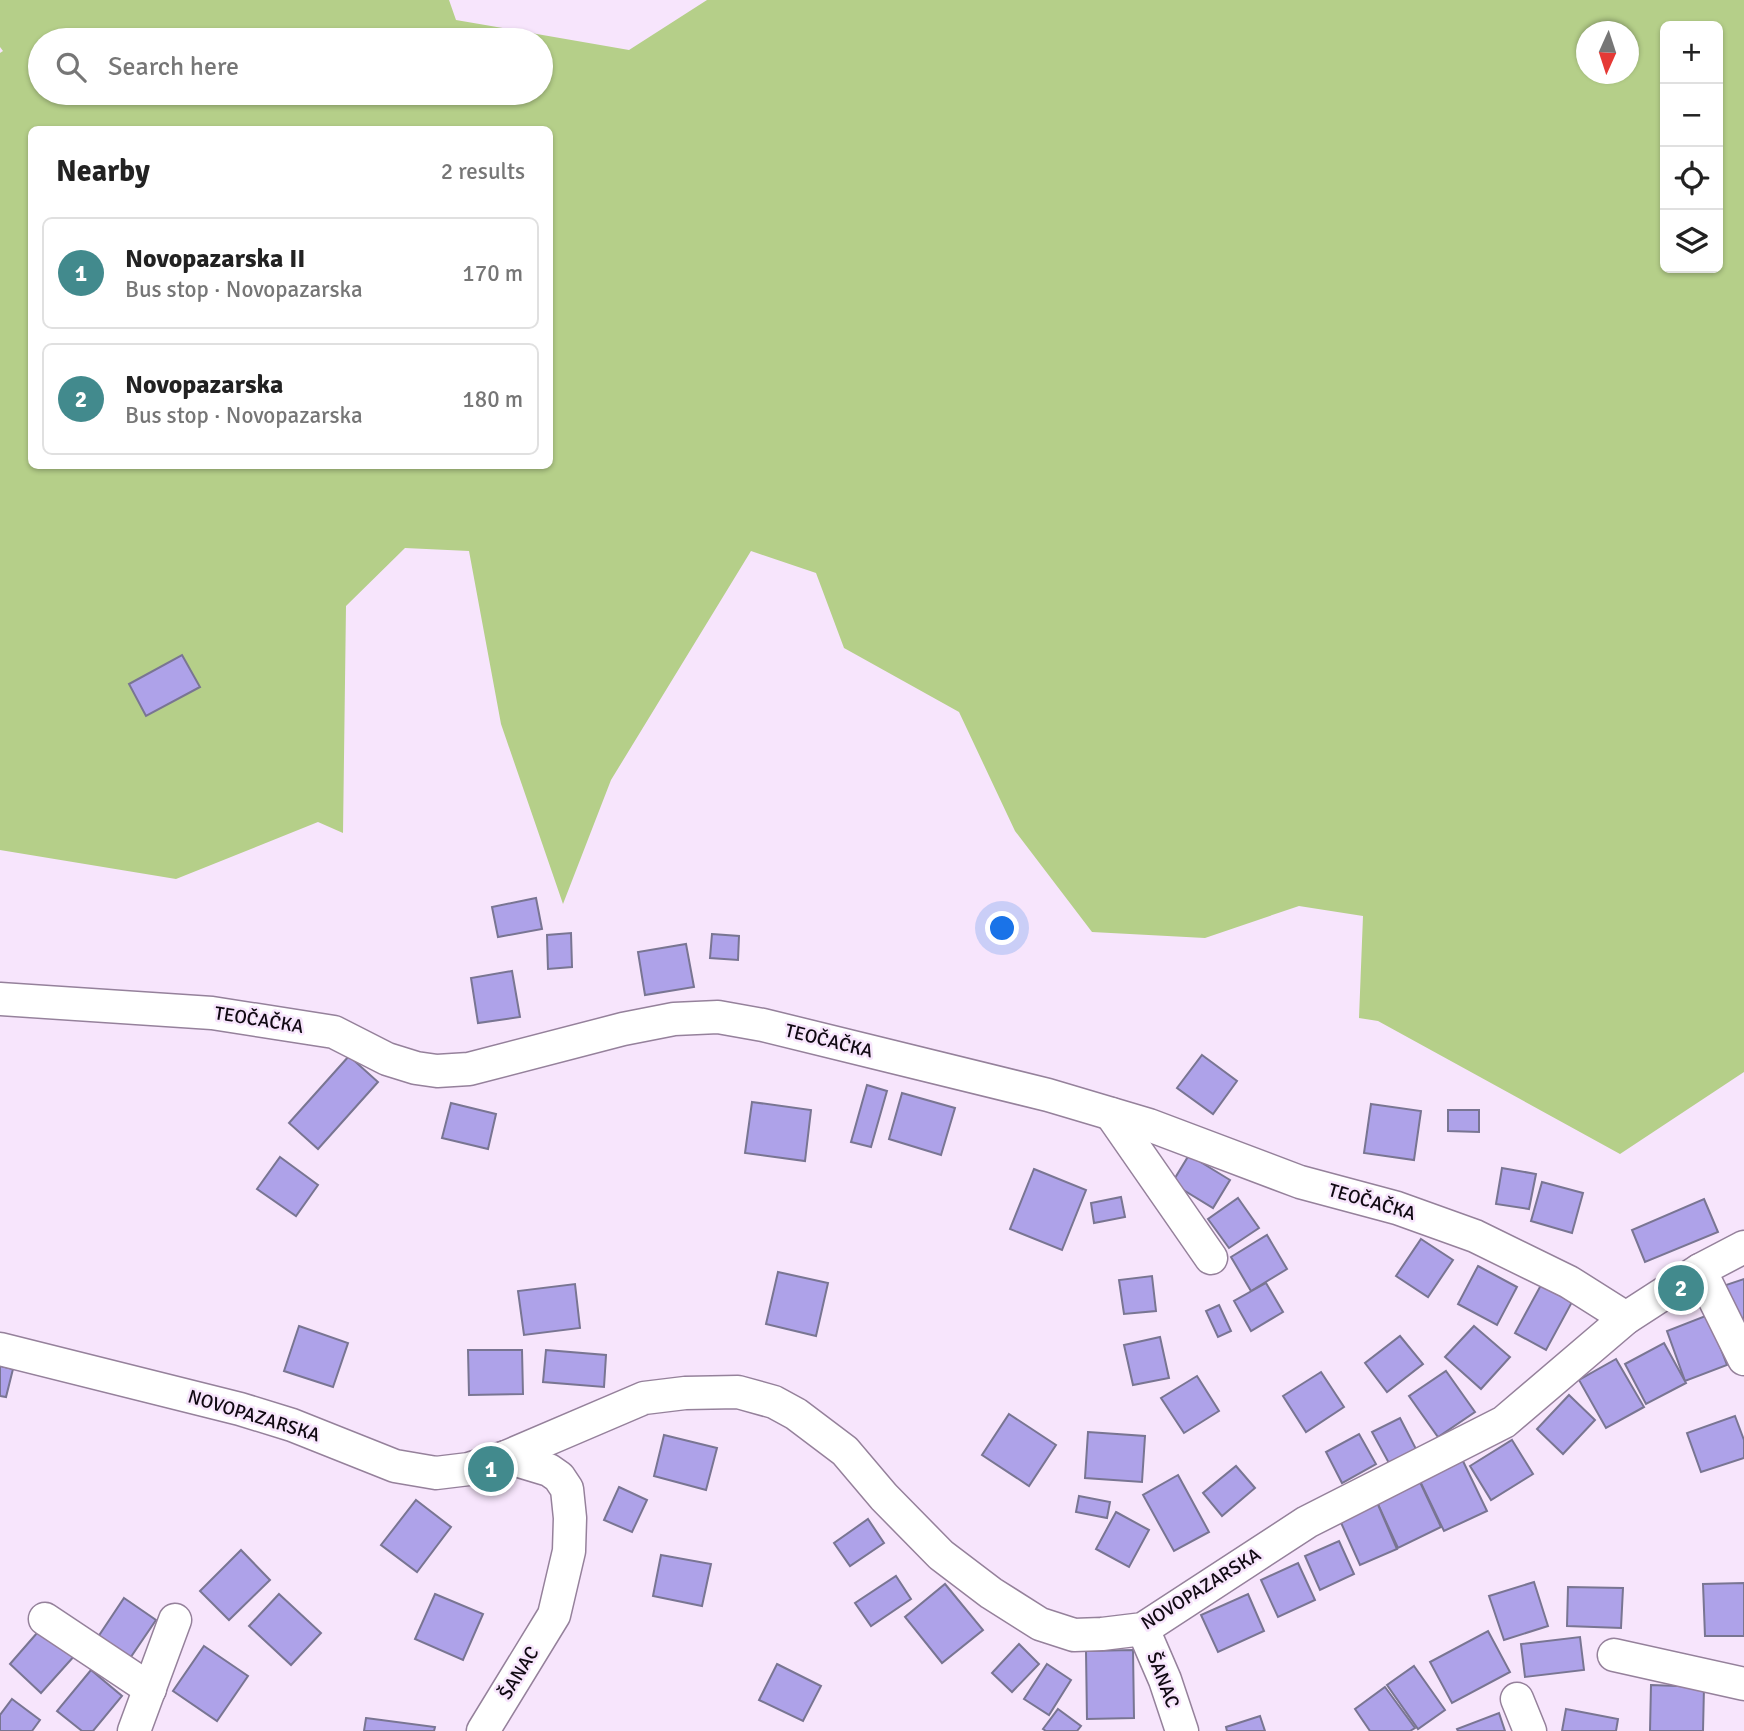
<!DOCTYPE html>
<html lang="en">
<head>
<meta charset="utf-8">
<style>
  body { margin:0; font-family:Signika,sans-serif; background:#f2f2f2; color:#222 }
  .controls { position:absolute; right:21px; top:21px; display:grid; overflow:hidden; border-radius:10px; box-shadow:0 2px 5px #0004 }
  .controls button { width:63px; height:63px; display:grid; place-items:center; padding:0; border:0; border-bottom:2px solid #e0e0e0; background:#fff; color:#222; font:35px sans-serif }
  .compass { position:absolute; left:1576px; top:21px; width:63px; height:63px; border-radius:50%; background:#fff; box-shadow:0 2px 5px #0004; rotate:183deg }
  .you { position:absolute; left:1003px; top:929px; width:24px; height:24px; margin:-18px; border:5px solid #fff; border-radius:50%; background:#1a73e8; box-shadow:0 0 0 10px #1a73e833 }
  .badge { display:grid; place-items:center; width:46px; height:46px; border-radius:50%; background:#428a8d; color:#fff; font-size:23px; font-weight:700 }
  .pin { position:absolute; translate:-50% -50%; border:4px solid #fff; box-shadow:0 2px 7px #0006 }
  .list { margin:0; padding:0; list-style:none }
  h2 { display:flex; justify-content:space-between; align-items:center; height:91px; margin:0; padding:0 28px; font-size:30px }
  h2 small { font-size:23px; font-weight:400; color:#767676 }
  .list li { display:grid; grid-template-columns:46px 1fr auto; gap:21px; align-items:center; box-sizing:border-box; height:112px; margin:0 14px 14px; padding:0 14px; border:2px solid #e0e0e0; border-radius:10px }
  .list b { display:block; font-size:26px; white-space:nowrap }
  .list p { margin:0; font-size:23px; white-space:nowrap; color:#767676 }
  .list em { font-size:23px; font-style:normal; color:#767676 }
  .icon { flex:none; width:38px; height:38px; fill:none; stroke:currentColor; stroke-width:2; stroke-linecap:round; stroke-linejoin:round }
  .map { position:relative; flex:none; width:1744px; height:1731px; overflow:hidden }
  .search { position:absolute; background:#fff; box-shadow:0 2px 5px #0004; left:28px; top:28px; width:525px; height:77px; display:flex; align-items:center; gap:18px; box-sizing:border-box; padding:0 24px; border-radius:38px; color:#767676; font-size:26px }
  .panel { position:absolute; background:#fff; box-shadow:0 2px 5px #0004; left:28px; top:126px; width:525px; height:343px; border-radius:10px }
  .map>svg:first-child { display:block }
</style>
</head>
<body>
<div class="map">
<svg width="1744" height="1731" viewBox="0 0 1744 1731">
  <rect width="100%" height="100%" fill="#f7e5fc"/>
  <path fill="#b5cf89" fill-rule="evenodd" d="M0 0H449L456 20 629 50 707 0H1744V1072L1620 1154 1378 1021 1359 1018 1363 916 1299 906 1205 938 1092 932 1015 831 959 712 844 648 816 573 751 551 611 780 563 904 501 724 469 551 405 548 346 606 343 833 318 822 176 879 0 850V53L3 51 0 47ZM1665 26H1718V268H1665ZM1586 32H1628V74H1586ZM40 40H541V93H40ZM32 130H550V466H32Z"/>
  <g fill="#aea2e9" stroke="#797592" stroke-width="2">
    <polygon points="182,655 200,687 146,716 129,684"/>
    <polygon points="536,898 542,929 498,937 492,907"/>
    <polygon points="571,933 572,967 548,969 547,935"/>
    <polygon points="712,934 739,936 738,960 710,958"/>
    <polygon points="686,944 694,987 645,995 638,952"/>
    <polygon points="512,971 520,1017 478,1023 471,978"/>
    <polygon points="1202,1055 1237,1081 1213,1114 1177,1088"/>
    <polygon points="349,1056 378,1082 318,1149 289,1123"/>
    <polygon points="867,1085 887,1091 871,1147 851,1142"/>
    <polygon points="902,1093 955,1108 941,1155 889,1139"/>
    <polygon points="752,1102 811,1110 805,1161 745,1153"/>
    <polygon points="451,1103 496,1114 488,1149 442,1138"/>
    <polygon points="1371,1104 1421,1111 1414,1160 1364,1153"/>
    <polygon points="1448,1110 1479,1110 1479,1132 1448,1131"/>
    <polygon points="1189,1155 1230,1180 1213,1208 1172,1183"/>
    <polygon points="280,1157 318,1185 296,1216 257,1189"/>
    <polygon points="1502,1168 1536,1174 1529,1209 1496,1204"/>
    <polygon points="1034,1169 1086,1190 1062,1250 1010,1229"/>
    <polygon points="1542,1182 1583,1193 1572,1233 1531,1221"/>
    <polygon points="1121,1197 1125,1217 1094,1223 1091,1203"/>
    <polygon points="1238,1198 1259,1228 1229,1248 1208,1219"/>
    <polygon points="1704,1199 1718,1232 1645,1262 1632,1230"/>
    <polygon points="1267,1235 1287,1269 1251,1291 1231,1257"/>
    <polygon points="1421,1239 1453,1260 1428,1297 1396,1276"/>
    <polygon points="1478,1266 1517,1287 1497,1325 1458,1304"/>
    <polygon points="778,1272 828,1283 816,1336 766,1324"/>
    <polygon points="1152,1276 1156,1311 1124,1314 1119,1280"/>
    <polygon points="1744,1279 1744,1330 1723,1286"/>
    <polygon points="1266,1283 1283,1312 1251,1331 1234,1301"/>
    <polygon points="575,1284 580,1328 524,1335 518,1291"/>
    <polygon points="1541,1285 1572,1302 1546,1350 1515,1333"/>
    <polygon points="1219,1305 1231,1331 1218,1337 1206,1311"/>
    <polygon points="1708,1315 1727,1365 1685,1381 1667,1331"/>
    <polygon points="299,1326 348,1343 333,1387 284,1371"/>
    <polygon points="1474,1326 1510,1357 1481,1389 1445,1357"/>
    <polygon points="1400,1336 1423,1364 1387,1392 1365,1363"/>
    <polygon points="1160,1337 1169,1378 1133,1385 1124,1345"/>
    <polygon points="1664,1343 1686,1383 1646,1404 1625,1364"/>
    <polygon points="468,1350 522,1350 523,1394 469,1395"/>
    <polygon points="546,1350 606,1355 604,1387 543,1382"/>
    <polygon points="1616,1359 1644,1407 1606,1428 1579,1380"/>
    <polygon points="0,1366 13,1369 6,1397 0,1396"/>
    <polygon points="1446,1371 1475,1412 1438,1437 1409,1396"/>
    <polygon points="1321,1372 1344,1407 1306,1432 1283,1396"/>
    <polygon points="1197,1376 1219,1411 1184,1433 1161,1398"/>
    <polygon points="1569,1395 1595,1420 1563,1454 1537,1429"/>
    <polygon points="1009,1414 1056,1445 1029,1486 982,1455"/>
    <polygon points="1735,1416 1744,1440 1744,1458 1701,1472 1687,1433"/>
    <polygon points="1400,1418 1417,1451 1390,1465 1372,1432"/>
    <polygon points="1088,1432 1145,1436 1142,1482 1085,1478"/>
    <polygon points="1359,1434 1376,1464 1342,1483 1326,1452"/>
    <polygon points="664,1435 717,1448 706,1490 654,1476"/>
    <polygon points="1512,1440 1533,1474 1491,1500 1470,1466"/>
    <polygon points="1461,1457 1487,1511 1444,1531 1418,1477"/>
    <polygon points="1236,1466 1255,1488 1222,1516 1203,1493"/>
    <polygon points="1178,1475 1209,1532 1174,1551 1143,1495"/>
    <polygon points="1419,1480 1441,1527 1398,1548 1376,1500"/>
    <polygon points="619,1487 647,1500 632,1532 604,1520"/>
    <polygon points="1079,1496 1110,1502 1107,1518 1076,1512"/>
    <polygon points="416,1500 451,1527 417,1572 381,1545"/>
    <polygon points="1376,1500 1397,1549 1360,1565 1338,1516"/>
    <polygon points="1116,1512 1149,1530 1129,1567 1096,1549"/>
    <polygon points="868,1519 884,1543 850,1566 834,1543"/>
    <polygon points="1339,1541 1354,1574 1320,1590 1305,1556"/>
    <polygon points="241,1550 270,1580 229,1620 200,1591"/>
    <polygon points="661,1555 711,1564 702,1606 653,1596"/>
    <polygon points="1298,1563 1315,1600 1278,1617 1261,1580"/>
    <polygon points="896,1576 911,1599 871,1626 855,1603"/>
    <polygon points="1534,1582 1548,1626 1504,1640 1489,1596"/>
    <polygon points="1744,1583 1744,1636 1705,1636 1703,1584"/>
    <polygon points="945,1584 983,1630 942,1663 905,1617"/>
    <polygon points="1568,1587 1623,1588 1621,1628 1567,1626"/>
    <polygon points="279,1594 321,1633 291,1665 249,1626"/>
    <polygon points="435,1594 483,1614 463,1660 415,1639"/>
    <polygon points="1248,1594 1264,1631 1218,1652 1201,1615"/>
    <polygon points="124,1598 156,1620 124,1667 92,1646"/>
    <polygon points="44,1625 76,1654 41,1693 10,1664"/>
    <polygon points="1488,1631 1510,1672 1452,1703 1430,1662"/>
    <polygon points="1580,1637 1584,1670 1525,1677 1521,1644"/>
    <polygon points="1019,1644 1039,1664 1012,1692 992,1673"/>
    <polygon points="204,1646 248,1676 217,1721 173,1691"/>
    <polygon points="1133,1650 1134,1718 1087,1719 1086,1651"/>
    <polygon points="777,1664 821,1686 803,1721 759,1700"/>
    <polygon points="1047,1664 1071,1680 1049,1715 1024,1699"/>
    <polygon points="1414,1666 1445,1710 1418,1729 1387,1685"/>
    <polygon points="91,1670 122,1696 93,1731 82,1731 57,1711"/>
    <polygon points="1651,1685 1704,1687 1703,1731 1650,1731"/>
    <polygon points="1385,1687 1415,1728 1410,1731 1370,1731 1355,1709"/>
    <polygon points="12,1699 40,1720 32,1731 0,1731 0,1715"/>
    <polygon points="1058,1709 1081,1726 1077,1731 1046,1731 1043,1729"/>
    <polygon points="1566,1709 1618,1719 1616,1731 1562,1731"/>
    <polygon points="1499,1713 1505,1731 1458,1731 1457,1729"/>
    <polygon points="1260,1716 1265,1731 1227,1731 1226,1727"/>
    <polygon points="366,1718 435,1727 434,1731 364,1731"/>
  </g>
  <g fill="none" stroke-linecap="round" stroke-linejoin="round">
    <defs>
      <g id="street">
        <polyline points="0,999 212,1013 334,1032 387,1059 416,1068 437,1071 469,1069 623,1029 674,1019 718,1017 763,1025 1048,1095 1149,1125 1300,1182 1397,1208 1475,1236 1569,1282 1626,1318"/>
        <polyline points="1111,1114 1211,1258"/>
        <polyline points="1700,1270 1744,1359"/>
        <polyline points="0,1349 240,1409 292,1425 395,1466 436,1473 469,1469 506,1457 644,1398 685,1393 738,1392 774,1402 796,1414 845,1451 884,1497 941,1555 991,1593 1040,1624 1074,1635 1102,1634 1143,1629 1307,1522 1504,1422 1626,1318 1700,1270 1744,1247"/>
        <polyline points="45,1619 150,1689"/>
        <polyline points="1143,1629 1165,1680 1182,1731"/>
        <polyline points="1614,1655 1744,1684"/>
        <polyline points="1517,1699 1530,1731"/>
        <polyline points="134,1731 175,1620"/>
        <polyline points="483,1731 554,1615 569,1551 570,1518 567,1489 559,1477 549,1470 506,1457"/>
      </g>
    </defs>
    <use href="#street" stroke="#95819b" stroke-width="35"/>
    <use href="#street" stroke="#fff" stroke-width="32"/>
  </g>
  <g text-anchor="middle" dominant-baseline="central" stroke-width="5" stroke-linejoin="round" paint-order="stroke">
    <g font-size="19" fill="#100912" stroke="#f7e5fc">
      <text transform="translate(259 1020) rotate(9)">TEOČAČKA</text>
      <text transform="translate(829 1041) rotate(14)">TEOČAČKA</text>
      <text transform="translate(1372 1202) rotate(16)">TEOČAČKA</text>
      <text transform="translate(254 1416) rotate(17)">NOVOPAZARSKA</text>
      <text transform="translate(1201 1589) rotate(-32)">NOVOPAZARSKA</text>
      <text transform="translate(519 1673) rotate(-58)">ŠANAC</text>
      <text transform="translate(1163 1680) rotate(69)">ŠANAC</text>
    </g>
  </g>
</svg>
<div class="controls">
<button>+</button>
<button>−</button>
<button><svg class="icon" aria-label="locate" viewBox="0 0 24 24"><circle cx="12" cy="12" r="6"/><path d="M12 2v4M12 18v4M2 12h4M18 12h4"/></svg></button>
<button><svg class="icon" aria-label="layers" viewBox="0 0 24 24"><path d="M12 4l9 5-9 5-9-5zM3 14l9 5 9-5"/></svg></button>
</div>
<svg class="compass" viewBox="-18 -18 36 36"><path d="M0-13l5 13h-10z" fill="#e53935"/><path d="M0 13l5-13h-10z" fill="#767676"/></svg>
<div class="you"></div>
<div class="pin badge" style="left:491px;top:1469px">1</div>
<div class="pin badge" style="left:1681px;top:1288px">2</div>
<div class="search"><svg class="icon" aria-label="search" viewBox="0 0 24 24"><circle cx="10" cy="10" r="6"/><path d="M15 15l6 6"/></svg>Search here</div>
<section class="panel">
<h2>Nearby<small>2 results</small></h2>
<ul class="list">
<li><span class="badge">1</span><div><b>Novopazarska II</b><p>Bus stop · Novopazarska</p></div><em>170 m</em></li>
<li><span class="badge">2</span><div><b>Novopazarska</b><p>Bus stop · Novopazarska</p></div><em>180 m</em></li>
</ul>
</section>
</div>
</body>
</html>
